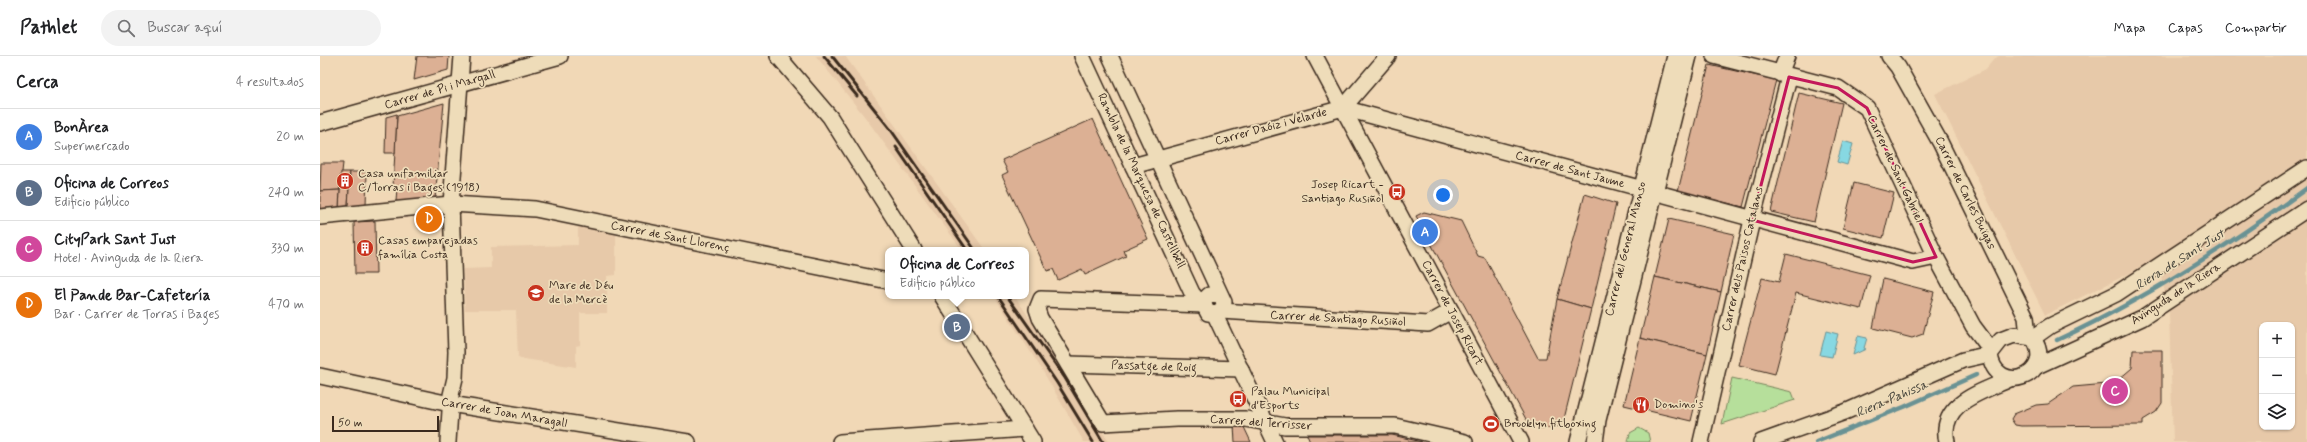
<!DOCTYPE html>
<html lang="es">
<head>
<meta charset="utf-8">
<style>
  body { margin:0; font-family:Mynerve,sans-serif; background:#f2f2f2; color:#202124 }
  .controls { position:absolute; right:12px; bottom:12px; display:grid; overflow:hidden; border-radius:8px; box-shadow:0 1px 3px #0004 }
  .controls button { width:36px; height:36px; display:grid; place-items:center; padding:0; border:0; border-bottom:1px solid #e0e0e0; background:#fff; color:#202124; font:20px sans-serif }
  .scale { position:absolute; left:12px; bottom:10px; width:107px; box-sizing:border-box; padding-left:4px; border:2px solid #3b2a1e; border-top:0; font-size:11px; line-height:14px; white-space:nowrap; color:#3b2a1e; -webkit-text-stroke:3px #eedcb9; paint-order:stroke }
  .you { position:absolute; left:1123px; top:139px; width:14px; height:14px; margin:-10px; border:3px solid #fff; border-radius:50%; background:#1a73e8; box-shadow:0 0 0 6px #1a73e833 }
  .badge { display:grid; place-items:center; width:26px; height:26px; border-radius:50%; background:#b45309; color:#fff; font-size:13px; font-weight:700 }
  .pin { position:absolute; translate:-50% -50%; border:2px solid #fff; box-shadow:0 1px 4px #0006 }
  .popup { position:absolute; left:565px; top:191px; width:144px; height:52px; box-sizing:border-box; display:grid; place-content:center; border-radius:8px; background:#fff; filter:drop-shadow(0 1px 3px #0005); font-size:13px; white-space:nowrap; color:#757577 }
  .popup b { font-size:15px; color:#202124 }
  .popup::after { content:''; position:absolute; left:50%; top:100%; margin-left:-8px; border:8px solid transparent; border-top-color:#fff }
  .list { margin:0; padding:0; list-style:none }
  h2 { display:flex; justify-content:space-between; align-items:center; height:52px; margin:0; padding:0 16px; font-size:17px }
  h2 small { font-size:13px; font-weight:400; color:#757577 }
  .list li { display:grid; grid-template-columns:26px 1fr auto; gap:12px; align-items:center; box-sizing:border-box; height:56px; padding:0 16px; border-top:1px solid #e0e0e0 }
  .list b { display:block; font-size:15px; white-space:nowrap }
  .list p { margin:0; font-size:13px; white-space:nowrap; color:#757577 }
  .list em { font-size:13px; font-style:normal; color:#757577 }
  .icon { flex:none; width:22px; height:22px; fill:none; stroke:currentColor; stroke-width:2; stroke-linecap:round; stroke-linejoin:round }
  .map { position:relative; flex:none; width:1987px; height:386px; overflow:hidden }
  header { display:flex; align-items:center; gap:24px; box-sizing:border-box; height:56px; padding:0 20px; background:#fff; border-bottom:1px solid #e0e0e0 }
  header strong { font-size:19px }
  nav { display:flex; gap:22px; margin-inline-start:auto; font-size:14px }
  .search { width:280px; height:36px; background:#f2f2f2; display:flex; align-items:center; gap:10px; box-sizing:border-box; padding:0 14px; border-radius:22px; color:#757577; font-size:15px }
  main { display:flex }
  aside { flex:1; background:#fff }
  .map>svg:first-child { display:block }
</style>
</head>
<body>
<header>
<strong>Pathlet</strong>
<div class="search"><svg class="icon" aria-label="search" viewBox="0 0 24 24"><circle cx="10" cy="10" r="6"/><path d="M15 15l6 6"/></svg>Buscar aquí</div>
<nav><a>Mapa</a><a>Capas</a><a>Compartir</a></nav>
</header>
<main>
<aside>
<h2>Cerca<small>4 resultados</small></h2>
<ul class="list">
<li><span class="badge" style="background:#3f7fe0">A</span><div><b>BonÀrea</b><p>Supermercado</p></div><em>20 m</em></li>
<li><span class="badge" style="background:#5c6f8a">B</span><div><b>Oficina de Correos</b><p>Edificio público</p></div><em>240 m</em></li>
<li><span class="badge" style="background:#d1479c">C</span><div><b>CityPark Sant Just</b><p>Hotel · Avinguda de la Riera</p></div><em>330 m</em></li>
<li><span class="badge" style="background:#e8710a">D</span><div><b>El Pande Bar-Cafetería</b><p>Bar · Carrer de Torras i Bages</p></div><em>470 m</em></li>
</ul>
</aside>
<div class="map">
<svg width="1987" height="386" viewBox="0 0 1987 386">
  <rect width="100%" height="100%" fill="#f1d8b6"/>
  <filter id="ink" filterUnits="userSpaceOnUse"><feTurbulence type="fractalNoise" baseFrequency=".025" numOctaves="2"/><feDisplacementMap in="SourceGraphic" scale="8" xChannelSelector="R" yChannelSelector="G"/><feConvolveMatrix kernelMatrix="1 2 1 2 8 2 1 2 1" color-interpolation-filters="sRGB"/></filter>
  <g filter="url(#ink)">
    <g fill="#e7c9a9" fill-rule="evenodd">
      <polygon points="496,0 525,0 665,194 642,194 545,61"/>
      <path d="M1679 0H1987V386H1853L1849 255 1837 201 1810 217 1725 259 1615 38 1666 13 1674 3ZM1942 269H1972V371H1942Z"/>
      <polygon points="258,171 296,179 296,219 287,220 287,257 260,257 260,289 256,290 256,311 198,302 196,254 145,254 143,213 171,212 171,191 258,189"/>
      <polygon points="674,240 695,240 789,386 764,386 721,312"/>
    </g>
    <g fill="#b6df9b" stroke="#78845c">
      <polygon points="1412,322 1472,336 1475,344 1402,368"/>
      <polygon points="1319,372 1328,377 1330,386 1308,386 1310,377"/>
    </g>
    <g fill="#87d8e2" stroke="#699294">
      <polygon points="1523,85 1533,88 1527,109 1517,106"/>
      <polygon points="1506,275 1518,278 1512,301 1500,299"/>
      <polygon points="1538,280 1547,282 1544,292 1546,293 1533,299"/>
    </g>
    <g fill="none" stroke-linecap="round" stroke-linejoin="round">
      <g stroke="#699294" stroke-width="4.5">
        <path d="M1737 284C1826 243 1908 190 1987 132"/>
        <polyline points="1496,386 1584,351 1656,319"/>
      </g>
    </g>
    <g fill="#dcb094" stroke="#3b2a1e">
      <polygon points="97,0 129,0 128,14 94,24"/>
      <polygon points="1389,9 1456,24 1423,151 1358,135"/>
      <polygon points="1479,37 1522,47 1494,166 1451,156"/>
      <polygon points="124,47 115,143 76,146 77,131 73,131 77,60"/>
      <polygon points="77,58 75,97 65,97 66,61"/>
      <polygon points="773,63 828,183 804,194 806,200 765,219 762,213 738,224 733,213 727,215 682,119 688,116 682,104"/>
      <polygon points="1,107 23,107 20,134 0,135"/>
      <polygon points="21,116 30,116 28,150 19,151"/>
      <polygon points="30,116 47,116 46,149 28,150"/>
      <polygon points="1534,127 1574,137 1563,182 1523,172"/>
      <polygon points="20,134 19,151 0,153 0,135"/>
      <polygon points="1265,138 1296,148 1271,253 1237,243"/>
      <polygon points="1104,156 1141,165 1158,200 1165,202 1218,302 1226,302 1237,243 1271,253 1244,363 1239,370 1223,373 1207,365 1096,160"/>
      <polygon points="1349,163 1414,178 1401,236 1335,221"/>
      <polygon points="55,165 56,218 35,218 34,166"/>
      <polygon points="1466,198 1550,219 1541,253 1476,237 1455,318 1419,309 1442,222 1459,226"/>
      <polygon points="1335,221 1401,236 1387,298 1320,282"/>
      <polygon points="1563,223 1614,236 1603,278 1592,282 1553,272"/>
      <polygon points="1320,282 1387,298 1371,365 1304,349"/>
      <polygon points="1813,294 1842,294 1842,347 1836,356 1823,364 1823,369 1701,370 1695,369 1691,363 1694,358 1716,349 1728,348 1753,331 1787,328 1798,324 1812,312"/>
      <polygon points="914,369 923,369 931,386 915,386"/>
      <polygon points="987,379 1072,379 1102,386 990,386"/>
    </g>
    <g fill="none" stroke-linecap="round" stroke-linejoin="round">
      <defs>
        <g id="minor">
          <polyline points="458,0 510,61 594,194"/>
          <polyline points="762,0 872,237 877,243 884,245"/>
          <polyline points="790,0 904,246 903,252 899,258 888,257 884,249 885,243 889,239 900,240"/>
          <polyline points="995,0 1201,386"/>
          <polyline points="1394,0 1518,32 1547,52 1616,201 1653,270 1671,294"/>
          <polyline points="1569,0 1578,11 1620,86 1706,261 1708,280"/>
          <polyline points="1460,18 1467,0"/>
          <polyline points="1023,52 1593,206 1616,201"/>
          <polyline points="0,67 240,0"/>
          <polyline points="813,110 1023,52 1068,0"/>
          <polyline points="0,161 131,148 215,153 568,225"/>
          <polyline points="622,240 713,386"/>
          <polyline points="884,249 721,243 717,253 720,262 783,367 857,363 926,363 965,370 1075,370 1145,386"/>
          <polyline points="901,255 1108,268 1131,255"/>
          <polyline points="895,259 955,386"/>
          <path d="M1694 279 1713 282C1738 320 1675 342 1670 298L1681 284Z"/>
          <polyline points="1713,282 1730,270 1796,238 1987,112"/>
          <polyline points="748,308 921,313"/>
          <polyline points="1717,310 1822,262 1987,153"/>
          <polyline points="0,320 130,348 368,386"/>
          <polyline points="128,386 131,339 135,322 136,296 131,148 142,0"/>
          <polyline points="520,386 705,373"/>
          <polyline points="1258,386 1355,0"/>
          <polyline points="1275,386 1278,364 1369,0"/>
          <polyline points="1381,386 1432,164 1469,21"/>
          <polyline points="1441,386 1525,356 1643,304 1670,298"/>
          <path d="M1627 386C1618 347 1662 336 1690 323"/>
        </g>
      </defs>
      <use href="#minor" stroke="#3b2a1e" stroke-width="18"/>
      <use href="#minor" stroke="#eedcb9" stroke-width="15"/>
      <g stroke="#3b2a1e" stroke-width="3">
        <polyline points="504,0 537,40"/>
        <polyline points="512,0 571,74 655,194"/>
        <polyline points="576,91 647,194"/>
        <polyline points="678,240 737,327 773,386"/>
        <polyline points="687,240 745,322 783,386"/>
      </g>
    </g>
  </g>
  <path fill="none" stroke="#c2185b" stroke-width="3" stroke-linejoin="round" d="M1469 21 1518 32 1547 52 1616 201 1593 206 1432 164Z"/>
  <defs>
    <symbol id="building-disc" viewBox="-11 -11 22 22"><circle r="9.5" fill="#c8321e" stroke="#eedcb9"/><path d="M-4-6H4V6H1V3H-1V6H-4ZM-2.5-4.3h1.7v1.8h-1.7ZM.8-4.3h1.7v1.8H.8ZM-2.5-1h1.7V.8h-1.7ZM.8-1h1.7V.8H.8Z" fill="#fff"/></symbol>
    <symbol id="bus-disc" viewBox="-11 -11 22 22"><circle r="9.5" fill="#c8321e" stroke="#eedcb9"/><path d="M-5-6H5V4H4V6H2V4H-2V6H-4V4H-5ZM-3.5-4V0h7V-4ZM-3.5 1.2v1.5H-2V1.2ZM2 1.2v1.5H3.5V1.2Z" fill="#fff"/></symbol>
    <symbol id="school-disc" viewBox="-11 -11 22 22"><circle r="9.5" fill="#c8321e" stroke="#eedcb9"/><path d="M0-5L7-2L0 1L-7-2ZM-4 1L0 2.5L4 1V4Q0 6-4 4Z" fill="#fff"/></symbol>
    <symbol id="restaurant-disc" viewBox="-11 -11 22 22"><circle r="9.5" fill="#c8321e" stroke="#eedcb9"/><path d="M-5-6h1v4h1v-4h1v4h1v-4h1v5L-1.5 .5V6h-2V.5L-5-1ZM5-6V6H3V1.5H1.5Q1.5-4 5-6Z" fill="#fff"/></symbol>
    <symbol id="stadium-disc" viewBox="-11 -11 22 22"><circle r="9.5" fill="#c8321e" stroke="#eedcb9"/><path d="M0-5a6.5 5 0 1 0 0 10a6.5 5 0 1 0 0-10ZM-3.5-1.8h7v3.6h-7Z" fill="#fff"/></symbol>
  </defs>
  <g fill-rule="evenodd">
    <use href="#building-disc" x="15" y="115" width="20" height="20"/>
    <use href="#bus-disc" x="1067" y="126" width="20" height="20"/>
    <use href="#building-disc" x="35" y="182" width="20" height="20"/>
    <use href="#school-disc" x="206" y="227" width="20" height="20"/>
    <use href="#bus-disc" x="908" y="333" width="20" height="20"/>
    <use href="#restaurant-disc" x="1311" y="339" width="20" height="20"/>
    <use href="#stadium-disc" x="1161" y="358" width="20" height="20"/>
  </g>
  <g text-anchor="middle" dominant-baseline="central" stroke-width="3.5" stroke-linejoin="round" paint-order="stroke">
    <g font-size="12" fill="#3b2a1e" stroke="#eedcb9">
      <text transform="translate(120 34) rotate(-16)">Carrer de Pi i Margall</text>
      <text transform="translate(951 71) rotate(-15)">Carrer Daóiz i Velarde</text>
      <text transform="translate(1575 113) rotate(65)">Carrer de Sant Gabriel</text>
      <text transform="translate(1250 114) rotate(15)">Carrer de Sant Jaume</text>
      <text transform="translate(821 125) rotate(65)">Rambla de la Marquesa de Castellbell</text>
      <text transform="translate(1645 137) rotate(64)">Carrer de Carles Buïgas</text>
      <text transform="translate(350 181) rotate(11)">Carrer de Sant Llorenç</text>
      <text transform="translate(1306 193) rotate(-76)">Carrer del General Manso</text>
      <text transform="translate(1423 203) rotate(-77)">Carrer dels Països Catalans</text>
      <text transform="translate(1856 238) rotate(-33)">Avinguda de la Riera</text>
      <text transform="translate(1132 257) rotate(62)">Carrer de Josep Ricart</text>
      <text transform="translate(1018 263) rotate(3)">Carrer de Santiago Rusiñol</text>
      <text transform="translate(834 311) rotate(2)">Passatge de Roig</text>
      <text transform="translate(184 357) rotate(10)">Carrer de Joan Maragall</text>
      <text transform="translate(941 367) rotate(4)">Carrer del Terrisser</text>
    </g>
    <g font-size="12" fill="#3b2a1e" stroke="#eedcb9" text-anchor="start">
      <text x="38" y="118">Casa unifamiliar<tspan x="38" dy="14">C/Torras i Bages (1918)</tspan></text>
      <text x="1064" y="129" text-anchor="end">Josep Ricart -<tspan x="1064" dy="14">Santiago Rusiñol</tspan></text>
      <text x="58" y="185">Casas emparejadas<tspan x="58" dy="14">família Costa</tspan></text>
      <text x="229" y="230">Mare de Déu<tspan x="229" dy="14">de la Mercè</tspan></text>
      <text x="931" y="336">Palau Municipal<tspan x="931" dy="14">d'Esports</tspan></text>
      <text x="1334" y="349">Domino's</text>
      <text x="1184" y="368">Brooklyn fitboxing</text>
    </g>
    <g font-size="13" font-style="italic" fill="#46443b" stroke="#eedcb9">
      <text transform="translate(1860 204) rotate(-32)">Riera de Sant Just</text>
      <text transform="translate(1572 343) rotate(-23)">Riera Pahissa</text>
    </g>
  </g>
</svg>
<div class="controls">
<button>+</button>
<button>−</button>
<button><svg class="icon" aria-label="layers" viewBox="0 0 24 24"><path d="M12 4l9 5-9 5-9-5zM3 14l9 5 9-5"/></svg></button>
</div>
<div class="scale">50 m</div>
<div class="you"></div>
<div class="pin badge" style="left:1105px;top:176px;background:#3f7fe0">A</div>
<div class="pin badge" style="left:637px;top:271px;background:#5c6f8a">B</div>
<div class="popup"><b>Oficina de Correos</b>Edificio público</div>
<div class="pin badge" style="left:1795px;top:335px;background:#d1479c">C</div>
<div class="pin badge" style="left:109px;top:163px;background:#e8710a">D</div>
</div>
</main>
</body>
</html>
